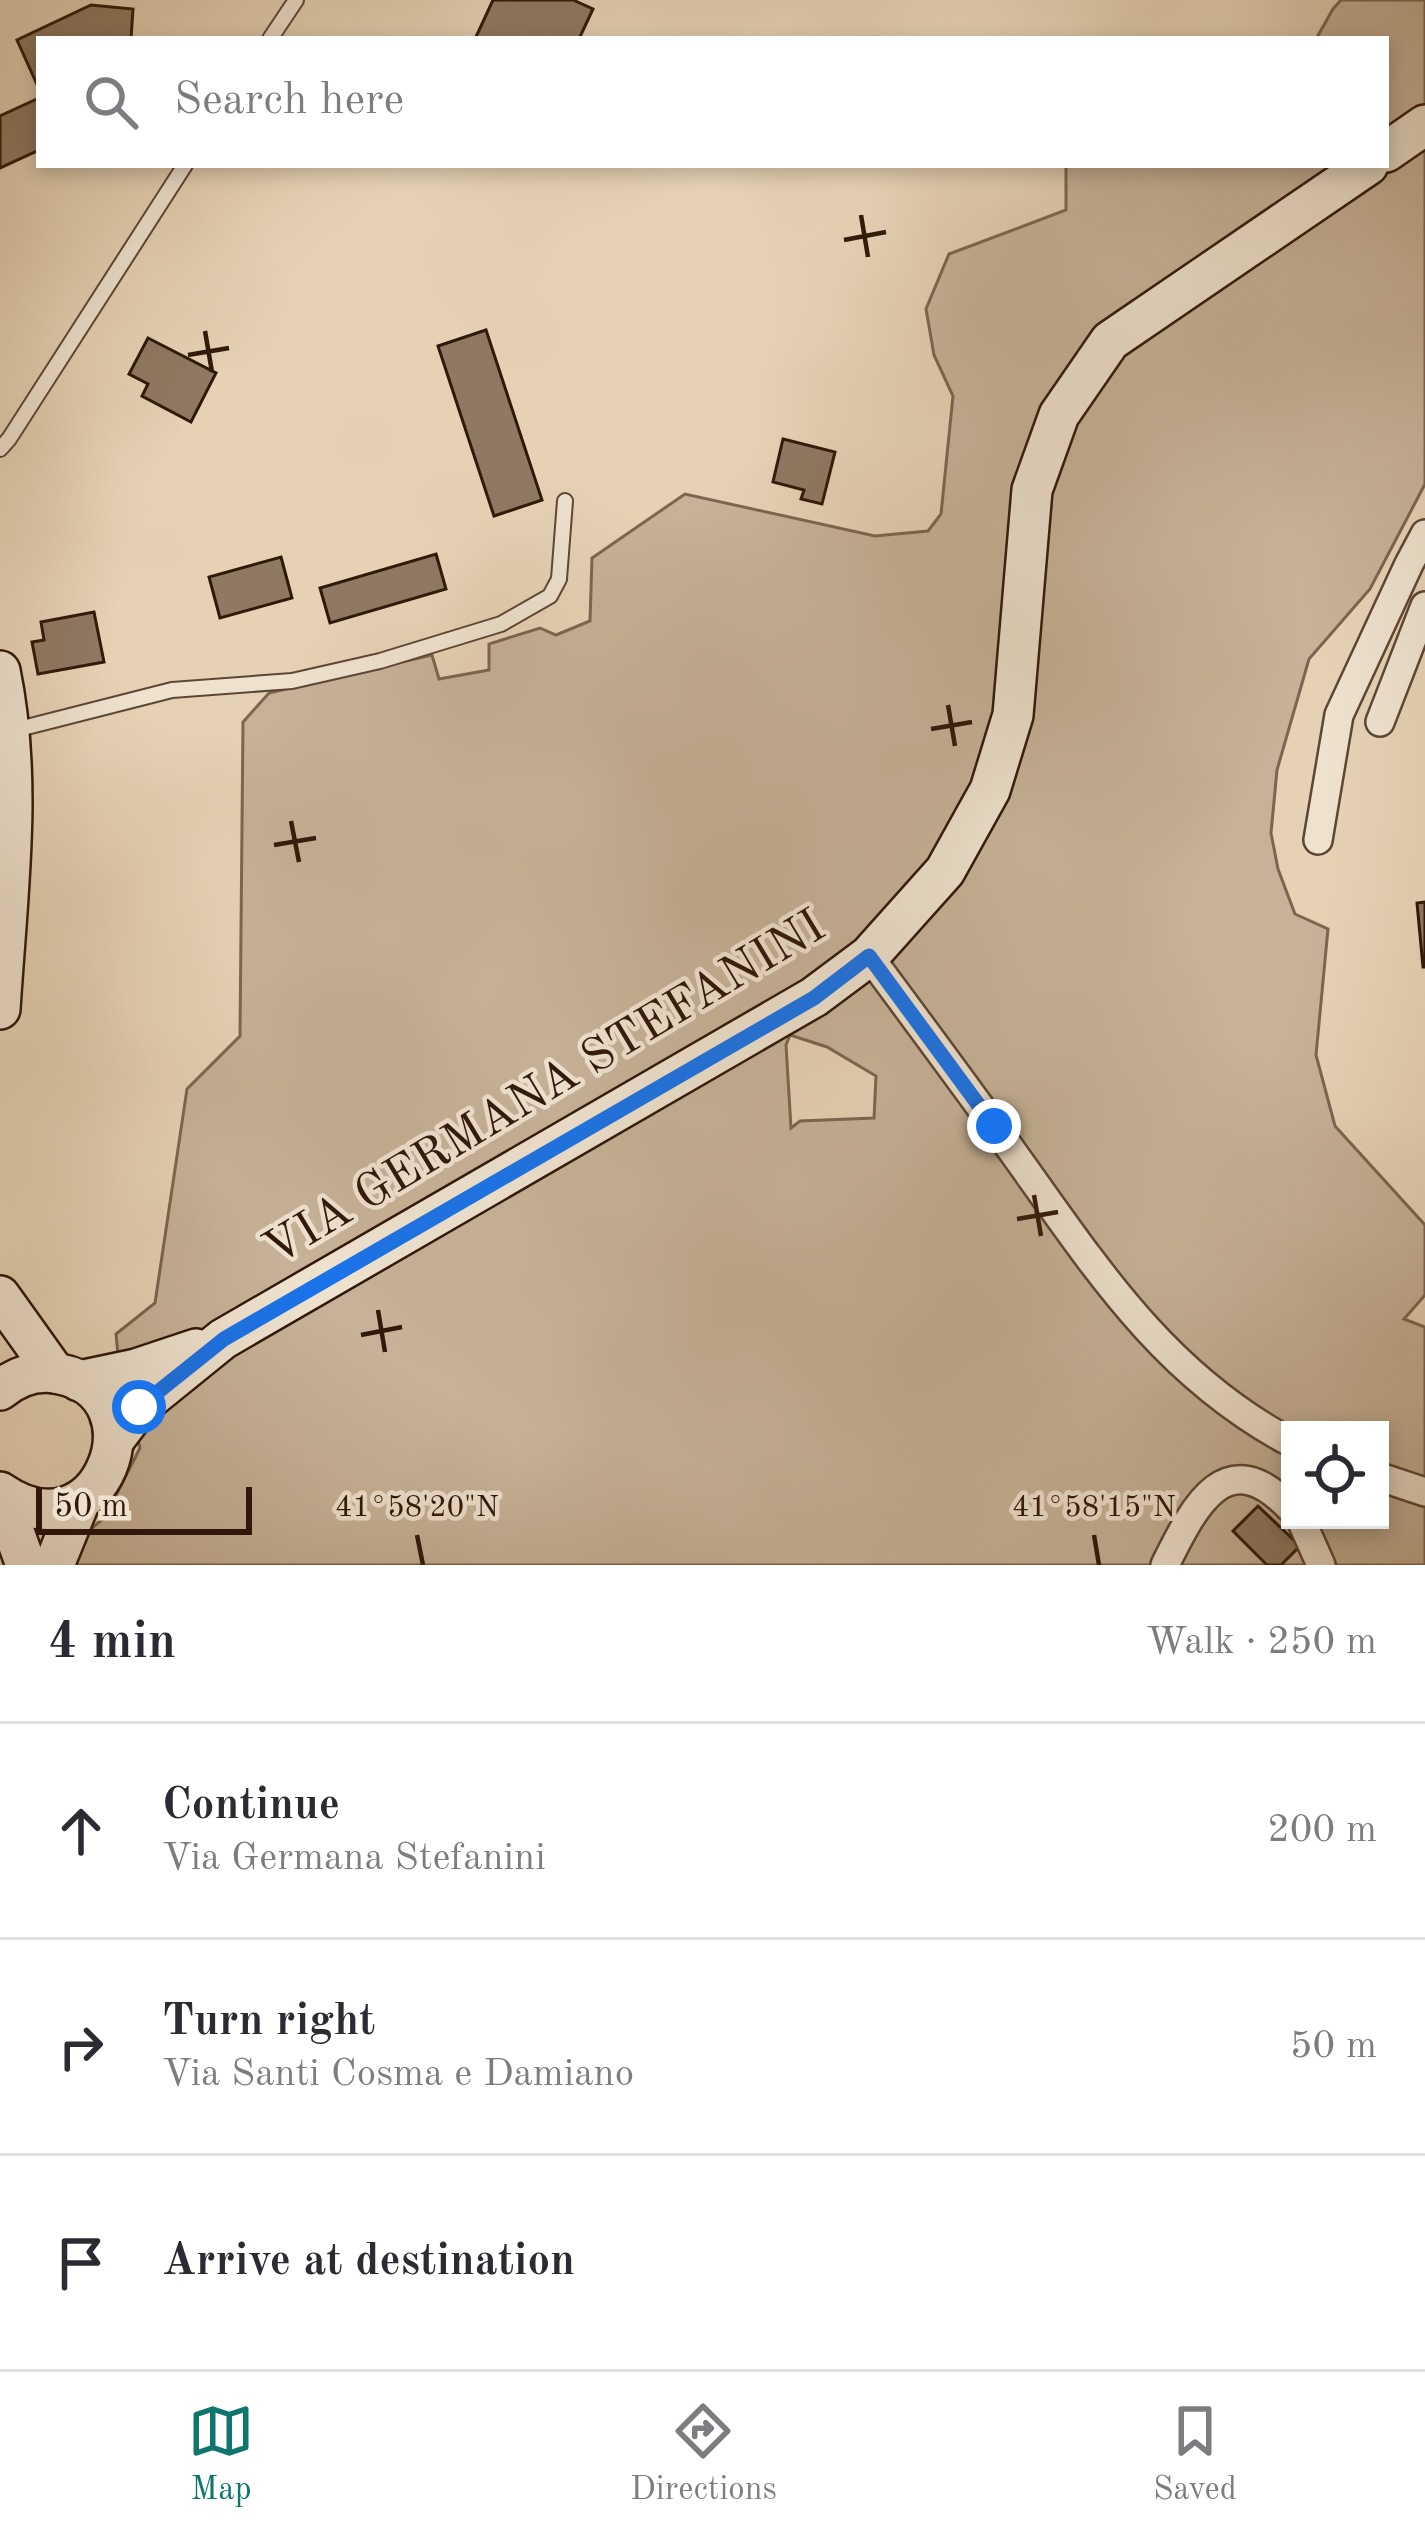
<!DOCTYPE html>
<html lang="en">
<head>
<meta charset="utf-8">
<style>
  body { margin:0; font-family:"Old Standard TT",serif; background:#f7f7f7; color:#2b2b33 }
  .controls { position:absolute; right:36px; bottom:36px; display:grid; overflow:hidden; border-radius:0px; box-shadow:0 6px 18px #0003 }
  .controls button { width:108px; height:108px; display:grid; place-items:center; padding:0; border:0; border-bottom:3px solid #e1e1e2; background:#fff; color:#2b2b33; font:60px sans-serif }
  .scale { position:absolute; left:36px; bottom:30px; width:216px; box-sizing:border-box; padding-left:12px; border:6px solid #31180a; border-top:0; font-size:33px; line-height:42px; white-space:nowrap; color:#31180a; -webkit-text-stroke:9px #eee2cf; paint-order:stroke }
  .stop { position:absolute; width:36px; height:36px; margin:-27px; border:9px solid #1a73e8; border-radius:50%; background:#fff }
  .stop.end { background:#1a73e8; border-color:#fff; box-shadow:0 3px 12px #0008 }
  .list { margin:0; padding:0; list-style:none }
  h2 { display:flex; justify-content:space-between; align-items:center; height:156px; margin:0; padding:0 48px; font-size:51px }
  h2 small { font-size:39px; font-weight:400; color:#7c7c81 }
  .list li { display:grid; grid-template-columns:78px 1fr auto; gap:36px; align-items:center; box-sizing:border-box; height:216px; padding:0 48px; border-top:3px solid #e1e1e2 }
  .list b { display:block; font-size:45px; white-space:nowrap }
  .list p { margin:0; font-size:39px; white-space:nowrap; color:#7c7c81 }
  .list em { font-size:39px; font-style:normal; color:#7c7c81 }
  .icon { flex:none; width:66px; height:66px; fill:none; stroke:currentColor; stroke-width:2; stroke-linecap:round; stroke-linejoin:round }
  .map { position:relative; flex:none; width:1425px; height:1565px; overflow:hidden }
  .search { position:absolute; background:#fff; box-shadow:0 6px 18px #0003; left:36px; right:36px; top:36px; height:132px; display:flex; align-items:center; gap:30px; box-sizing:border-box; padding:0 42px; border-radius:0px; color:#7c7c81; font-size:45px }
  .sheet { height:804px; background:#fff }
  nav { display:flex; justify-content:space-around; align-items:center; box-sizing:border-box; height:168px; border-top:3px solid #e1e1e2; background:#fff; font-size:33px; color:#7c7c81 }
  nav a { display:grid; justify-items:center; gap:6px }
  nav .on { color:#0f766e }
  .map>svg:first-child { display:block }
</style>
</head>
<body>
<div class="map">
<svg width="1425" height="1565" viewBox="0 0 1425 1565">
  <rect width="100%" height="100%" fill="#e5d2b5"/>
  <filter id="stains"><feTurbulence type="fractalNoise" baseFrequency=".00167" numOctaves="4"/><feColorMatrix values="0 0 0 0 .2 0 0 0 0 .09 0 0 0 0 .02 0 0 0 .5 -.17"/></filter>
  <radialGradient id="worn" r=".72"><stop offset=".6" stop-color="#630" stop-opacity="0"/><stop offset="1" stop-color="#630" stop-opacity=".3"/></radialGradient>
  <path fill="#c6b298" stroke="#7c6551" stroke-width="3" fill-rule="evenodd" d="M1341 0H1425V484L1370 589 1309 659 1277 770 1271 833 1278 869 1295 914 1328 929 1316 1055 1335 1126 1425 1225V1295L1404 1319 1425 1327V1565H68L72 1545 105 1517 140 1448 118 1355 116 1334 155 1303 187 1089 240 1036 243 722 269 693 432 655 439 679 489 670V644L540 628 556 635 590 621 592 558 685 494 875 536 928 531 941 514 953 396 934 355 926 309 949 254 1066 210V165H1386V39H1316L1333 9ZM790 1035 827 1047 876 1076 874 1118 800 1121 791 1128 786 1045ZM1290 1430H1380V1520H1290Z"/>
  <g fill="#8f7963" stroke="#31180a" stroke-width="3">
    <polygon points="493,0 573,0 593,9 579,39 475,39"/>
    <polygon points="91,5 133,9 131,39 39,39 39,89 17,40"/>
    <polygon points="39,98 39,150 0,168 0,116"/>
    <polygon points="486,330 542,500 494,516 438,346"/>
    <polygon points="148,338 216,373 191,422 142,396 148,384 129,374"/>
    <polygon points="783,439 835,452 822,504 801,499 804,490 773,482"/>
    <polygon points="436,554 446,589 330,623 320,588"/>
    <polygon points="281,557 292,598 220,618 209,577"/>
    <polygon points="94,612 104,662 38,674 32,642 44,640 41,622"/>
    <polygon points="1425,902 1425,967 1423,967 1417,903"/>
    <polygon points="1258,1506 1300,1546 1281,1565 1267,1565 1233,1531"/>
  </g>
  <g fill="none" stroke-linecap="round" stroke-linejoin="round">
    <defs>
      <g id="lane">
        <polyline points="270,39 296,0"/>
        <polyline points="0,449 9,439 185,165"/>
        <polyline points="11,731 172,690 292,681 380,661 501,624 550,596 559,579 565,501"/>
      </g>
      <g id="street">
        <polyline points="1380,722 1425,606"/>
        <polyline points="1318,840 1339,715 1409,564 1425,534"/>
        <path d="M869 956C918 1022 967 1088 1015 1155 1096 1268 1163 1374 1290 1442"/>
        <polyline points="1380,1477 1425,1492"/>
        <polyline points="1301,1520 1321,1565"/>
        <path d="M1165 1565C1193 1509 1225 1440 1290 1508"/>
      </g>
      <g id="secondary">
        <polyline points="1386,152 1425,125"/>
        <path d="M0 671C23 782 7 896 0 1009"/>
        <polyline points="0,1296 55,1373"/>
        <polyline points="79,1381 136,1369 196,1349"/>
        <path d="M0 1390C17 1376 38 1369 60 1374 163 1394 102 1563 0 1492"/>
        <polyline points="114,1440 139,1407 223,1339 814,997 869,956 945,871 990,790 1013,715 1032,490 1059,415 1110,341 1368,165"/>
        <polyline points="0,1493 26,1565"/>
        <polyline points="54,1565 80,1501"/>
      </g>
    </defs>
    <use href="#lane" stroke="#5e4635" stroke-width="18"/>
    <use href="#street" stroke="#5e4635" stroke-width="32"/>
    <use href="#secondary" stroke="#31180a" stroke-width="44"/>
    <use href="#lane" stroke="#eee2cf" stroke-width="14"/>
    <use href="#street" stroke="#eee2cf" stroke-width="27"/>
    <use href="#secondary" stroke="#eee2cf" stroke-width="39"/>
  </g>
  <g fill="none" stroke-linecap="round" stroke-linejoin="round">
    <polyline stroke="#1a73e8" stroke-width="15" points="139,1407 224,1339 814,998 869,956 994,1126"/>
  </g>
  <path fill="none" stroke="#31180a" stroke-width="4.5" d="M861 215 868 257M844 240 886 232M205 331 212 372M188 355 229 348M948 705 955 746M931 729 972 722M291 821 299 862M274 845 316 838M1034 1195 1041 1236M1017 1219 1058 1212M378 1310 385 1352M361 1335 402 1327M417 1535 423 1565M1094 1535 1099 1565"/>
  <g text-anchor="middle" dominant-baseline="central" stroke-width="9" stroke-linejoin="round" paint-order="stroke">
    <g font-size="48" fill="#31180a" stroke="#eee2cf">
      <text transform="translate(545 1089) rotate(-31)">VIA GERMANA STEFANINI</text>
    </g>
  </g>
  <g font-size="30" text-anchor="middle" fill="#31180a" stroke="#eee2cf" stroke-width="9" stroke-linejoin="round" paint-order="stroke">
    <text x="417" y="1516">41°58'20"N</text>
    <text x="1094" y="1516">41°58'15"N</text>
  </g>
  <rect width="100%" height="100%" filter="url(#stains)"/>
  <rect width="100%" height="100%" fill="url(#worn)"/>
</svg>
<div class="controls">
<button><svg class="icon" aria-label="locate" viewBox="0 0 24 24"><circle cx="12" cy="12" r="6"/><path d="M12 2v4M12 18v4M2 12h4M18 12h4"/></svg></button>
</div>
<div class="scale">50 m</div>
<div class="stop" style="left:139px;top:1407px"></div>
<div class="stop end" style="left:994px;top:1126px"></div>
<div class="search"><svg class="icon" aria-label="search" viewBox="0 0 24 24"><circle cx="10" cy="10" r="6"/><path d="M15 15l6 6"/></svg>Search here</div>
</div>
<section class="sheet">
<h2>4 min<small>Walk · 250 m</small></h2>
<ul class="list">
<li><svg class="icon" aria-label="ahead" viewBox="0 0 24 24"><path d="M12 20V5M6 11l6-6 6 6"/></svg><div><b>Continue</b><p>Via Germana Stefanini</p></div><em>200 m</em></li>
<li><svg class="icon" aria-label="right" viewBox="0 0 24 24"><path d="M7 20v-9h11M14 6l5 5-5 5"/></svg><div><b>Turn right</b><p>Via Santi Cosma e Damiano</p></div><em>50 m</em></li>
<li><svg class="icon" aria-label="arrive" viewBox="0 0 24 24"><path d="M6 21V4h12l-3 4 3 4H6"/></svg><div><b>Arrive at destination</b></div></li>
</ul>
</section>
<nav>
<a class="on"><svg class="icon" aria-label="map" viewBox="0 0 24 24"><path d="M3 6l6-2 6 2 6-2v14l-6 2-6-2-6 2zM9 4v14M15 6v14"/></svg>Map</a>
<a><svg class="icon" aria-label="directions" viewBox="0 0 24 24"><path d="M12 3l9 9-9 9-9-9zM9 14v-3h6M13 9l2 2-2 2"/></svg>Directions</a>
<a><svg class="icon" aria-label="saved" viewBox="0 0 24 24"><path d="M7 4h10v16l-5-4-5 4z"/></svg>Saved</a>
</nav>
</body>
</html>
